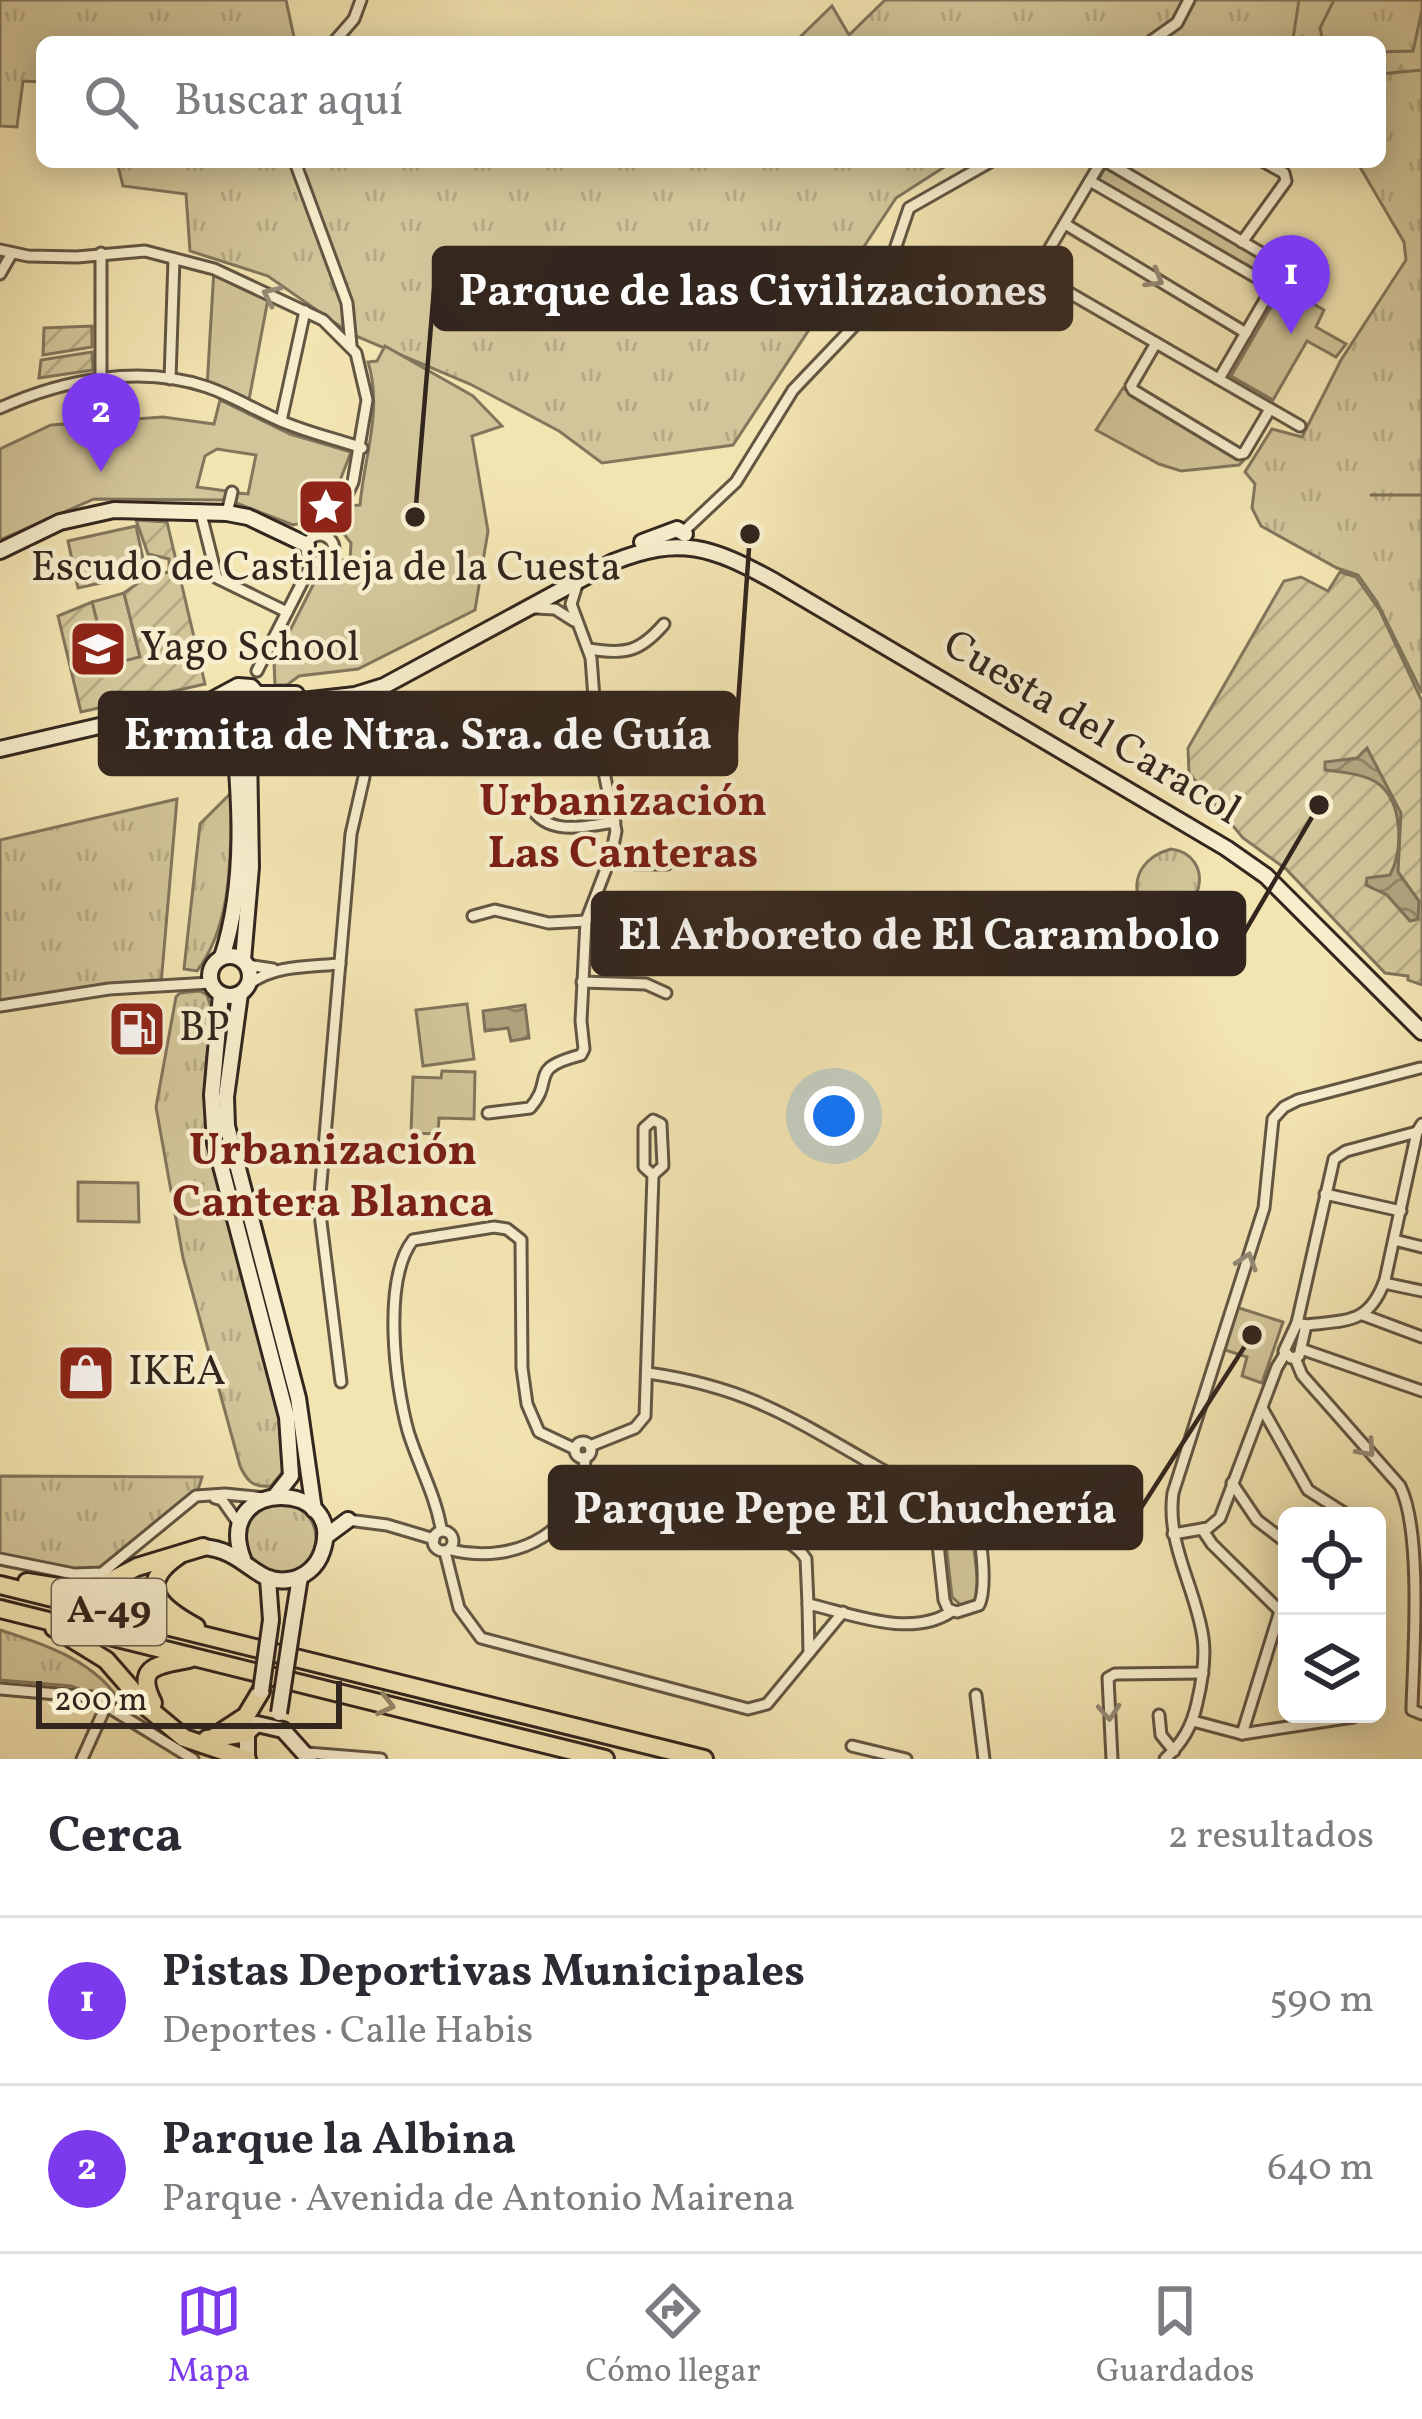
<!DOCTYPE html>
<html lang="es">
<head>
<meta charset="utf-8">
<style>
  body { margin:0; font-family:Vollkorn,serif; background:#f7f7f7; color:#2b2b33 }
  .controls { position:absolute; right:36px; bottom:36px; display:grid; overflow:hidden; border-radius:18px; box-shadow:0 6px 30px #0003 }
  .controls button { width:108px; height:108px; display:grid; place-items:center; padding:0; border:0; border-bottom:3px solid #e1e1e2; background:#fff; color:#2b2b33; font:60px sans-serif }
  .scale { position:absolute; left:36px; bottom:30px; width:306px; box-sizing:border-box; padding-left:12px; border:6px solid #33261e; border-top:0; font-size:33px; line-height:42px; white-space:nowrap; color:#33261e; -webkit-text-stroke:9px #f7eecd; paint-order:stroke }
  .you { position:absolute; left:834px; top:1116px; width:42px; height:42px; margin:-30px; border:9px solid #fff; border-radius:50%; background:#1a73e8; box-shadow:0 0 0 18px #1a73e833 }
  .badge { display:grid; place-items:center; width:78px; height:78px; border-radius:50%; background:#7c3aed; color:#fff; font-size:39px; font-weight:700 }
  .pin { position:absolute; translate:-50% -99px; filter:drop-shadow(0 3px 6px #0008) }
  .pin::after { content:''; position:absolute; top:63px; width:42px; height:36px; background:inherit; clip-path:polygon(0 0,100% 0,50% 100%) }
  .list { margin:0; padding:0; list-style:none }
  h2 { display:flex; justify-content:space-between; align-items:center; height:156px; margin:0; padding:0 48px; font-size:51px }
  h2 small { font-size:39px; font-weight:400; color:#7c7c81 }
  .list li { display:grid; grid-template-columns:78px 1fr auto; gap:36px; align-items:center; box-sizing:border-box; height:168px; padding:0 48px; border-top:3px solid #e1e1e2 }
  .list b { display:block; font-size:45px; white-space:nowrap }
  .list p { margin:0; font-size:39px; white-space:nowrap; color:#7c7c81 }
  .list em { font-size:39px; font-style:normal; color:#7c7c81 }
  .icon { flex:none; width:66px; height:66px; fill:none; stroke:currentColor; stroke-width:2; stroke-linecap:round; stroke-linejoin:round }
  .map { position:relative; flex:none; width:1422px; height:1759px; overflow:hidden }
  .search { position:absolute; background:#fff; box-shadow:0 6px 30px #0003; left:36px; right:36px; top:36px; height:132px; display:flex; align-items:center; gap:30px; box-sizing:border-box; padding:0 42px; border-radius:18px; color:#7c7c81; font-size:45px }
  .sheet { height:492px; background:#fff }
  nav { display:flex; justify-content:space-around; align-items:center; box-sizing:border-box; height:168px; border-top:3px solid #e1e1e2; background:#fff; font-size:33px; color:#7c7c81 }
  nav a { display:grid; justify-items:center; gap:6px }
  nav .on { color:#7c3aed }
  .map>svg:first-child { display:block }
</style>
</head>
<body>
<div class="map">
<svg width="1422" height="1759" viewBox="0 0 1422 1759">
  <defs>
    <pattern id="grass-tufts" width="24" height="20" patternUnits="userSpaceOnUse" patternTransform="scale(3)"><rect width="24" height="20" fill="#d2c599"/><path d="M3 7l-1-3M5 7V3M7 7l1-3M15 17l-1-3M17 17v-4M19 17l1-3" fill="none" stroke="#b5a983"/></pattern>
    <pattern id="forest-firs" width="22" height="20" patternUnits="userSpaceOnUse" patternTransform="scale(3)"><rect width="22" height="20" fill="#d2c599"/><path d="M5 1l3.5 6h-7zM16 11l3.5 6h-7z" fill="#b5a983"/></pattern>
    <pattern id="garden-furrows" width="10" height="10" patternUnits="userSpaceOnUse" patternTransform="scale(3)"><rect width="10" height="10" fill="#d2c599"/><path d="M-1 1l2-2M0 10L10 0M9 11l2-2" fill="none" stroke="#b5a983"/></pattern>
    <pattern id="water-waves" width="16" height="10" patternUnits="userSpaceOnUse" patternTransform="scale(3)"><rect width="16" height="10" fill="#b2a480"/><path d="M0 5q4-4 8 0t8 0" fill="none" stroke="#918568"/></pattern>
  </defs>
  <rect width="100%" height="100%" fill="#f3e5b2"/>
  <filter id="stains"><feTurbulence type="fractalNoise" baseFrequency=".00167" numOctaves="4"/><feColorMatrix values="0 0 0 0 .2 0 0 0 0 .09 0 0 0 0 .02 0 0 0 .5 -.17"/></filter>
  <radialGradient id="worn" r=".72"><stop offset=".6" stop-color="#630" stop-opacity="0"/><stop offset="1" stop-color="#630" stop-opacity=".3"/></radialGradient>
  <g fill="url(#grass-tufts)" stroke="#82765c" stroke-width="3">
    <polygon points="0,0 286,0 295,42 42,42 42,82 23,81 17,127 0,126"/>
    <polygon points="885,0 1422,0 1422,693 1377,602 1358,575 1337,568 1261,526 1252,508 1255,484 1245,472 1272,429 1302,437 1341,360 1406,260 1404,242 1357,162 1380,162 1380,42 1157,42 1132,39 1127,42 795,42 832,6 849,35"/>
    <polygon points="117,162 952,162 896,198 733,445 602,463 559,431 470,384 351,334 268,276 190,251 186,194 123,186"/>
    <path d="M232 792C230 852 234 922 197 971L184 969 200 824Z"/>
    <polygon points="177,799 161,984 0,1008 0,840"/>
    <path d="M1171 849C1217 855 1204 922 1155 915L1139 901C1131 874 1146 856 1171 849Z"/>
    <path d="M200 991 207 995 213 1013 206 1063 207 1130 287 1449 285 1469 271 1486C253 1488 247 1481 240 1466L183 1258 156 1107 176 997 180 993Z"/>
    <polygon points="0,1476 202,1477 196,1496 102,1573 74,1574 0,1559"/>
    <circle cx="281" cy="1538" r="35"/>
    <path d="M0 1630C47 1645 98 1662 123 1706L71 1686 0 1680Z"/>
  </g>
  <g fill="url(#forest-firs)" stroke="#82765c" stroke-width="3">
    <polygon points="1299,0 1334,0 1320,28 1323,42 1287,42 1293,39"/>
    <polygon points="1422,10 1422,70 1380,74 1380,52 1413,51"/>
  </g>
  <g fill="#d2c599" stroke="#82765c" stroke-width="3">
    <polygon points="1105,168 1278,268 1270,281 1098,180"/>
    <polygon points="214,269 269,294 248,405 207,387"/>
    <polygon points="1286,281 1297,287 1295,293 1324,310 1316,327 1346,344 1336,357 1307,341 1273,400 1231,376"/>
    <path d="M385 346 473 396 502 426 472 436 488 531 475 610 358 669 299 676 287 685H275L274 662 316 579 339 566 342 560H350L351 543 340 529 350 506 360 505C364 457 383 410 368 362L377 361Z"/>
    <polygon points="1123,388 1243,461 1239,465 1181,471 1159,464 1096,430"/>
    <polygon points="220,400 290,434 351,452 331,504 319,503 306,522 293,525 236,503 237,493 248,494 256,455 217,449 205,456 197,487 227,491 224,500 94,499 0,540 0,449 51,425 163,417 214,424"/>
    <polygon points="136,526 146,573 78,588 68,541"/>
    <polygon points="124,593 140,657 108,666 92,602"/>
    <polygon points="467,1004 474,1059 423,1066 416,1010"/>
    <polygon points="442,1071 475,1072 474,1119 439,1118 438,1134 411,1133 413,1077 441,1078"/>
    <polygon points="78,1182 138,1183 139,1222 78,1221"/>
    <polygon points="1236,1307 1283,1322 1262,1383 1242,1376 1247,1357 1222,1349"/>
    <polygon points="960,1523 972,1533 979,1592 976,1600 961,1605 952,1597 945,1535 947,1528"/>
  </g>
  <g fill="url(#garden-furrows)" stroke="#82765c" stroke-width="3">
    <polygon points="92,326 92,347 43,355 44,328"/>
    <polygon points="92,352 93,370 39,378 41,360"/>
    <polygon points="136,520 167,522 205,684 81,712 58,616 92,602 108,665 140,657 124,593 148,576 169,572 169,559 148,554"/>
    <polygon points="1340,572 1356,577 1380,611 1422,701 1422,985 1408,980 1408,976 1385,973 1286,869 1243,838 1189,773 1188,748 1284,581 1301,577 1328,591"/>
  </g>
  <g fill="url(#water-waves)" stroke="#7f7259" stroke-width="3">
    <path d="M1367 748 1401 813 1398 872 1419 901 1418 919 1410 921 1387 895 1366 885 1367 878 1390 875C1403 851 1403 804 1380 785 1367 774 1342 772 1325 770V762L1357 758Z"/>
    <polygon points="525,1005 529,1038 511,1041 508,1028 485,1031 483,1011"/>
  </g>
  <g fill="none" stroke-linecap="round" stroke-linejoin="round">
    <polyline stroke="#7f7259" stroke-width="3" points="1371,495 1422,495"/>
    <defs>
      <g id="street">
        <polyline points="334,42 354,19 361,0"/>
        <polyline points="1150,42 1177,23 1189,0"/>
        <polyline points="295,162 347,303 351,345"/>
        <polyline points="1101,162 1035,273 1300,426"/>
        <polyline points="1107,162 1285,267"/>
        <polyline points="1090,181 1273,287"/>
        <polyline points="1065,224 1246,333"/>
        <polyline points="1242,242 1286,181 1284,173 1264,162"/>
        <polyline points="0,250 28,256 77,257 145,251 214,269 323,320 356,353 367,400 353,482 327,537"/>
        <polyline points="101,253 101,378"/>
        <polyline points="0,274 12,253"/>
        <polyline points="1156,343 1131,386 1133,390 1239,454 1244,453 1270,409"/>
        <polyline points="170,379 174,259"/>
        <polyline points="1219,379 1294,250"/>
        <path d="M0 408C62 380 140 364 207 387 230 395 252 408 274 418 301 431 333 438 362 448"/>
        <polyline points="281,421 305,311"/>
        <polyline points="200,510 217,578 287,612"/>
        <polyline points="227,513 232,492"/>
        <polyline points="684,531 736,482 793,390 877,302 909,208 990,162"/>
        <circle cx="320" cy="549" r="14"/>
        <polyline points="535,608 555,609 574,621"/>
        <path d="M589 649C625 655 640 652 664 624"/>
        <polyline points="257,671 313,561"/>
        <polyline points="599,748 674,759"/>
        <path d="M527 799C542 838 581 827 615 822"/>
        <polyline points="611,856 636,864 667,864"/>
        <polyline points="473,916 495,910 549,923 586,921"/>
        <polyline points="247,965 273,969"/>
        <polyline points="582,982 646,984 666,993"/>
        <path d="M248 985C273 965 308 967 340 964"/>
        <polyline points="0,1006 109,989 210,983"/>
        <path d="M488 1113 530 1108C556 1079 526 1069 581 1055L584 1049 581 1021 586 921 611 856 616 831 597 738 591 658 571 604 577 585"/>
        <polyline points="1325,1194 1401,1211"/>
        <polyline points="1394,1240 1422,1247"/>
        <polyline points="1384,1283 1422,1291"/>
        <polyline points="1363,1315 1422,1337"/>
        <polyline points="1297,1323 1334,1159 1346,1151 1417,1132"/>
        <polygon points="1297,1323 1306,1325 1299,1356 1291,1358 1284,1351"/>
        <path d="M1306 1325C1348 1320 1369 1324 1385 1280L1417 1132 1422 1124"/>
        <polyline points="1301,1349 1422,1391"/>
        <path d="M1295 1358 1302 1375 1400 1486C1422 1530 1414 1650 1412 1706V1710L1422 1714"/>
        <path d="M648 1373C745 1387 789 1416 872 1464 898 1479 929 1493 948 1517"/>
        <polyline points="341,1382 319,1206 351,834 364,777"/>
        <polyline points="1262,1408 1308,1490 1349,1516"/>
        <circle cx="583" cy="1450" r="8"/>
        <polyline points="590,1446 635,1428 645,1416 653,1175 644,1167 644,1128 653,1120 661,1124 663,1166 653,1175"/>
        <polyline points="1232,1483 1257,1520 1287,1543"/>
        <polyline points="215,1498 222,1500 239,1524"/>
        <path d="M578 1503C599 1511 619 1521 642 1524 686 1530 779 1516 806 1559L808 1604C852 1614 912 1639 952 1611"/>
        <path d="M954 1516C963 1518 967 1517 973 1525 984 1538 986 1591 979 1605L957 1612 948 1609 944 1600 937 1535 940 1522Z"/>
        <polyline points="348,1520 387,1525 434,1539"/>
        <path d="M441 1528C435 1494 418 1464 408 1431 395 1384 382 1280 413 1240L494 1227 507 1229 521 1240 522 1368 527 1404 539 1432 575 1449"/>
        <polyline points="1202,1529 1212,1544 1280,1611 1242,1734"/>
        <circle cx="443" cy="1541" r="10"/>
        <polyline points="1173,1534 1208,1528 1220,1518 1277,1367 1285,1354"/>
        <path d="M451 1550C517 1566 585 1530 585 1458"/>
        <polyline points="445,1552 459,1608 481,1638 748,1709 767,1704 843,1612"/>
        <polyline points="0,1559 74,1574 102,1573 196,1496 225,1494 265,1498"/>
        <polyline points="808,1604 809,1653"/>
        <polyline points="0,1689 92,1697 193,1759"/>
        <polyline points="976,1695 984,1759"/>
        <polyline points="1159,1715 1161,1735 1174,1751"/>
        <polyline points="1193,1721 1242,1734 1353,1717 1353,1714"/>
        <polyline points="852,1746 906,1759"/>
        <polyline points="307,1753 381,1759"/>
        <polyline points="82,1759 106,1706"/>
        <polyline points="1112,1759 1108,1678 1115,1674 1203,1673"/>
        <path d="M1165 1759C1182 1743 1192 1727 1197 1703 1202 1682 1206 1660 1203 1638 1196 1588 1166 1545 1173 1493L1264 1208 1273 1119 1284 1107 1298 1100 1420 1068"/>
      </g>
      <g id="secondary">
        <polyline points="642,542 677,529 685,534"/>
        <polyline points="0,551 60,522 114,510 227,513 248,517 307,545"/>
        <path d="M228 693 227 713 242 722 284 703 355 695 384 686 613 562C680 535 712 547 774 581L1226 848 1266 876 1422 1032"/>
        <polyline points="259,694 296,694"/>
        <polyline points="0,749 212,700 238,686 251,687 261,698"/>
        <circle cx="230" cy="976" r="20"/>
        <path d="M222 957C247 881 240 797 233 719"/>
        <polyline points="243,960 251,867 249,750 256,717"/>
        <polyline points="221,994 212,1095 215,1143 287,1417 291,1476 276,1495"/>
        <polyline points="240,994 226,1097 227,1126 298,1398 314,1510"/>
        <polyline points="325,1537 348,1520"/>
        <path d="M203 1547C245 1550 255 1585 288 1580 304 1578 317 1567 322 1552 348 1479 211 1476 243 1559"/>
        <polyline points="268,1579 271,1620"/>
        <polyline points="293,1621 300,1577"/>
        <polyline points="247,1759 247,1733 257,1724 283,1730 309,1759"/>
      </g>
      <g id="highway">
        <path d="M178 1556C133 1587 163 1609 196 1627"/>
        <polyline points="27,1582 71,1589 96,1588 137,1567 203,1547"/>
        <polyline points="0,1585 704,1759"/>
        <polyline points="0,1609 605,1759"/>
        <polyline points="54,1628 106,1660 148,1708 184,1738 247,1759"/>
        <path d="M153 1703C134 1665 159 1665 189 1659"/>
        <polyline points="217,1735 246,1716 261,1691"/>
        <polyline points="207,1739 247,1733"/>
      </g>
    </defs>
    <use href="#street" stroke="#635643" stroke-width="15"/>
    <use href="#secondary" stroke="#33261e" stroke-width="20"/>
    <use href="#highway" stroke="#33261e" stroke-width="22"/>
    <use href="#street" stroke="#f7eecd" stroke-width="9"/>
    <use href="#secondary" stroke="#f7eecd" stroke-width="14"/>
    <use href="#highway" stroke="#f3e5b2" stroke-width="16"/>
    <defs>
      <g id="secondary-bridge">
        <polyline points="261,1691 271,1620"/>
        <polyline points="279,1713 293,1621"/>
      </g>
    </defs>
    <use href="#secondary-bridge" stroke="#33261e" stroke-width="20" stroke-linecap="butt"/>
    <use href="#secondary-bridge" stroke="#f7eecd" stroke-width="14"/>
  </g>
  <defs><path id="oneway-chevron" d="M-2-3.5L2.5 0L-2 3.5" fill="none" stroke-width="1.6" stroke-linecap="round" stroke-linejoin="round" transform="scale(3)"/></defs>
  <g stroke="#958a76">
    <use href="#oneway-chevron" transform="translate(1155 279) rotate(31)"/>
    <use href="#oneway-chevron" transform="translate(271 295) rotate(-155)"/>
    <use href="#oneway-chevron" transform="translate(1247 1261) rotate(-72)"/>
    <use href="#oneway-chevron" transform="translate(1367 1449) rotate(49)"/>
    <use href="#oneway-chevron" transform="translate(1109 1712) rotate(86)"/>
  </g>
  <use stroke="#938668" href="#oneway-chevron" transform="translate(386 1705) rotate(14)"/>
  <defs>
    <symbol id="sight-square" viewBox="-11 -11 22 22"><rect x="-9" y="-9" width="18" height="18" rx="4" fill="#8f2418" stroke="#f7eecd"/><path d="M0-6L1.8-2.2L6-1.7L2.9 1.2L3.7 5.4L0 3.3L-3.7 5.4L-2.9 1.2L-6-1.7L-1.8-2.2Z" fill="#fff"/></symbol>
    <symbol id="school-square" viewBox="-11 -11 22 22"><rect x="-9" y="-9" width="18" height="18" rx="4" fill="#8f2418" stroke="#f7eecd"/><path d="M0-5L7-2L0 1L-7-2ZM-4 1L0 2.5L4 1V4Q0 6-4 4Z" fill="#fff"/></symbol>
    <symbol id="fuel-square" viewBox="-11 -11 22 22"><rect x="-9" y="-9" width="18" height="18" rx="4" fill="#8f2418" stroke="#f7eecd"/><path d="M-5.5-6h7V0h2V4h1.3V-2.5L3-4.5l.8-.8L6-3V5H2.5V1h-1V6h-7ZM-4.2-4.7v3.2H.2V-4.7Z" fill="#fff"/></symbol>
    <symbol id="shop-square" viewBox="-11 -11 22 22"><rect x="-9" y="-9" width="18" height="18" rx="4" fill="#8f2418" stroke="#f7eecd"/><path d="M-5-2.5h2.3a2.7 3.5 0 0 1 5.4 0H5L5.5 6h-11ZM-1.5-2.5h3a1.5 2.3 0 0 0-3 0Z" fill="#fff"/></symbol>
  </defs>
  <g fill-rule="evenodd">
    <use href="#sight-square" x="293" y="474" width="66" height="66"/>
    <use href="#school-square" x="65" y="616" width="66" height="66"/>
    <use href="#fuel-square" x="104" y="996" width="66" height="66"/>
    <use href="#shop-square" x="53" y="1340" width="66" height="66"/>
  </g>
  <g text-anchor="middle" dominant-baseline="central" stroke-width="9" stroke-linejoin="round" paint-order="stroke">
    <rect fill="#f7eecd" stroke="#6e6252" stroke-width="3" x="52" y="1579" width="114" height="66" rx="9"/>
    <g font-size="39" font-weight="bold" fill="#33261e">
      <text x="109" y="1612">A-49</text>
    </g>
    <g font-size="42" fill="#33261e" stroke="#f7eecd" text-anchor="start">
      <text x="326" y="569" text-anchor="middle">Escudo de Castilleja de la Cuesta</text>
      <text x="140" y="649">Yago School</text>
      <text x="179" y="1029">BP</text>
      <text x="128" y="1373">IKEA</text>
    </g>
    <g font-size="42" fill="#33261e" stroke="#f7eecd">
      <text transform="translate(1091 729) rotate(31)">Cuesta del Caracol</text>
    </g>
    <g font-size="45" font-weight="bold" fill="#7a1f14" stroke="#f7eecd">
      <text x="623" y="803">Urbanización<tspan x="623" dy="52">Las Canteras</tspan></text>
      <text x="333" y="1152">Urbanización<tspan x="333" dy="52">Cantera Blanca</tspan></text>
    </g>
  </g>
  <path fill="none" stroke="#33261e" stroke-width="4.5" d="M415 517L434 289M750 534L736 733M1319 805L1244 933M1252 1335L1141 1508"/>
  <g fill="#33261e" stroke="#f7eecd" stroke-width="4.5">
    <circle cx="415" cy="517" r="12"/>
    <circle cx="750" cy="534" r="12"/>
    <circle cx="1319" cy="805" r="12"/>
    <circle cx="1252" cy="1335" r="12"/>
  </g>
  <g fill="#33261e" stroke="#33261e" stroke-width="4.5">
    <rect x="434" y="248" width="637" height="81" rx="12"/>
    <rect x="100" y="693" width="636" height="81" rx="12"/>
    <rect x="593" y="893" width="651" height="81" rx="12"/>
    <rect x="550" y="1467" width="591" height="81" rx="12"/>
  </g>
  <g font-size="45" text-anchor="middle" font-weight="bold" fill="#fff">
    <text x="753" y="305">Parque de las Civilizaciones</text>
    <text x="418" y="749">Ermita de Ntra. Sra. de Guía</text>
    <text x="919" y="949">El Arboreto de El Carambolo</text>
    <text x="845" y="1523">Parque Pepe El Chuchería</text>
  </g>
  <rect width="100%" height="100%" filter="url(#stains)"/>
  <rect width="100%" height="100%" fill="url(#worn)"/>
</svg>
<div class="controls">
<button><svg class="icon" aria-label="locate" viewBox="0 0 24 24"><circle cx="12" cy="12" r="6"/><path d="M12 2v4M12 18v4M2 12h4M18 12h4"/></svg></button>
<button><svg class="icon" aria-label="layers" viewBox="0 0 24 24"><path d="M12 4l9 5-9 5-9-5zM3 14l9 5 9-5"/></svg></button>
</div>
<div class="scale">200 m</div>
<div class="you"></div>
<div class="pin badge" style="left:1291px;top:334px">1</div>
<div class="pin badge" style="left:101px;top:472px">2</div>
<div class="search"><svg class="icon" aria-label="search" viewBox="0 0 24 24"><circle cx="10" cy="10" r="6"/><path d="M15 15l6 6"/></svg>Buscar aquí</div>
</div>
<section class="sheet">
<h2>Cerca<small>2 resultados</small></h2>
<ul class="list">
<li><span class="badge">1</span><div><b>Pistas Deportivas Municipales</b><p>Deportes · Calle Habis</p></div><em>590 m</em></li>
<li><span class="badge">2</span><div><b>Parque la Albina</b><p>Parque · Avenida de Antonio Mairena</p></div><em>640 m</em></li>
</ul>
</section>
<nav>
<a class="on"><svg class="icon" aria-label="map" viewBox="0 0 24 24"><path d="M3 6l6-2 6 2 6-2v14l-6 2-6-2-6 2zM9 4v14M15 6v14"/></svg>Mapa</a>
<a><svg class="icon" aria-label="directions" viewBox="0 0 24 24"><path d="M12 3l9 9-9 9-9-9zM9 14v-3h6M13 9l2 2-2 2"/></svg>Cómo llegar</a>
<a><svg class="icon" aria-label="saved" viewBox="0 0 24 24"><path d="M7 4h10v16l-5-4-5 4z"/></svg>Guardados</a>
</nav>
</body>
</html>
